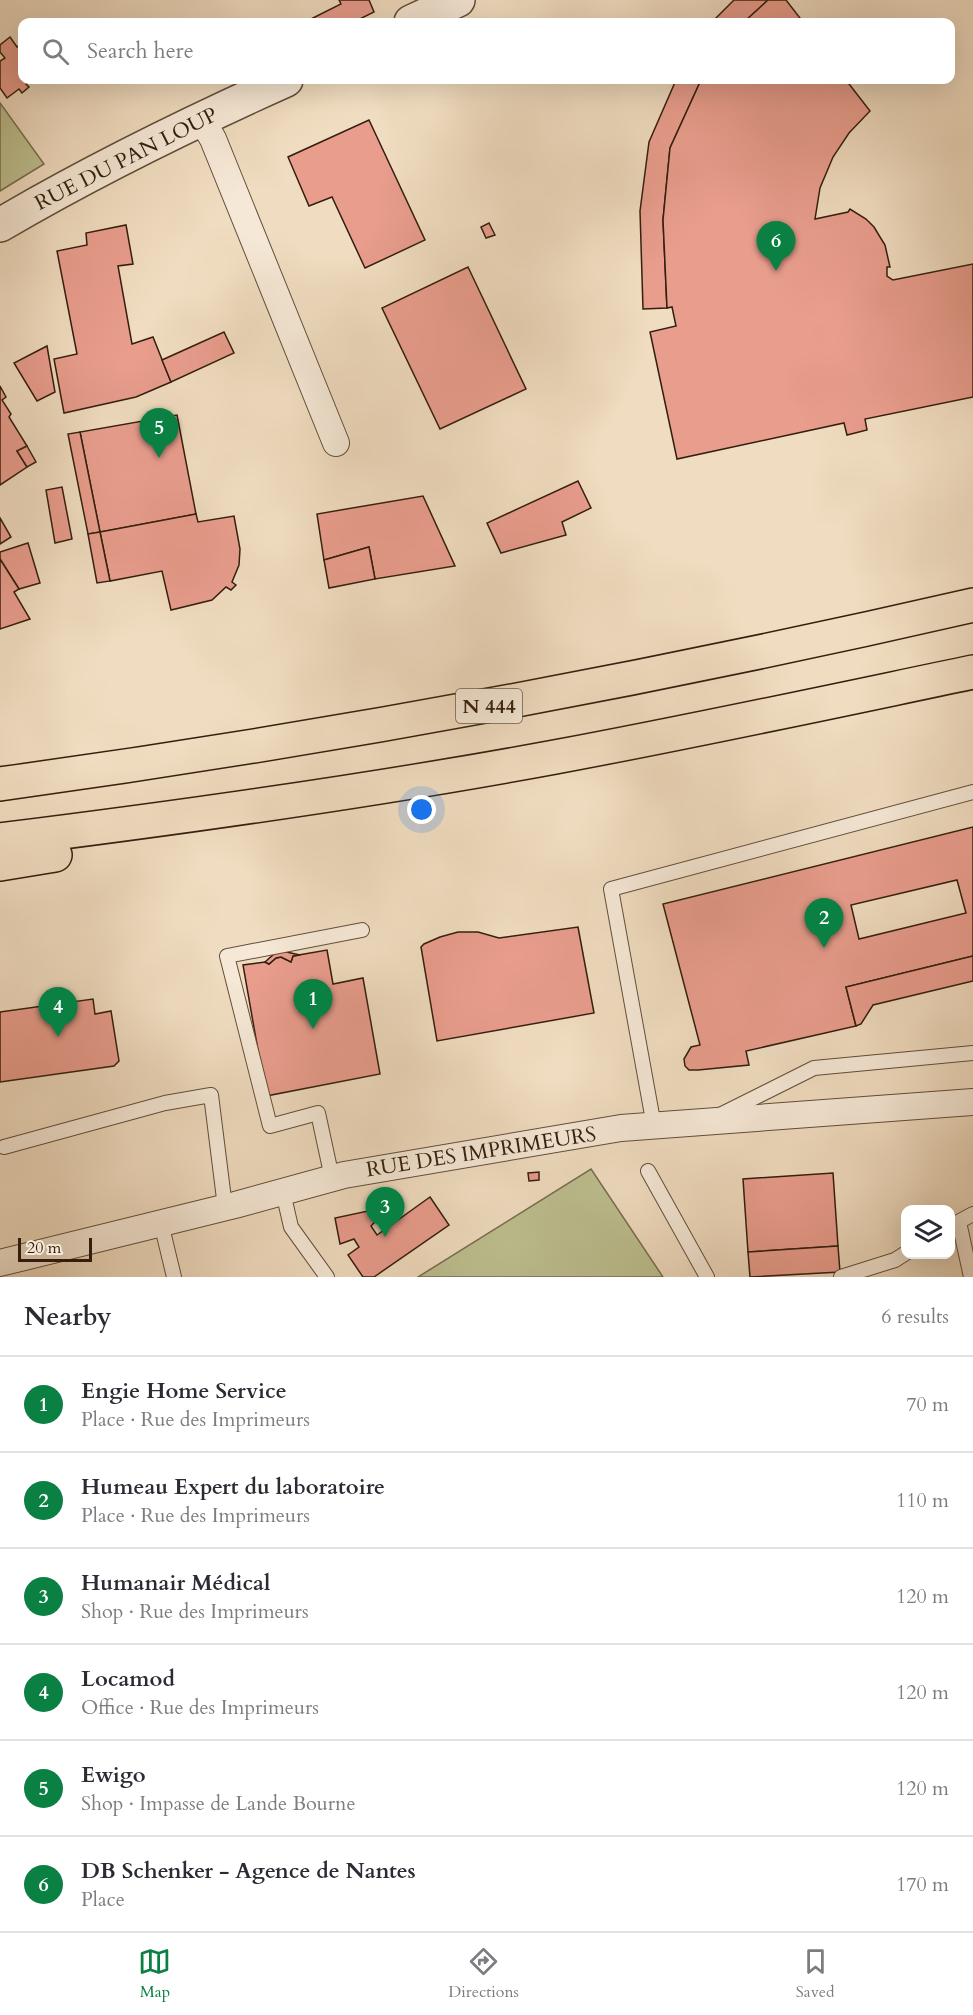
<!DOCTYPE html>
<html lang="en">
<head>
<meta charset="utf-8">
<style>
  body { margin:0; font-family:Cardo,serif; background:#f2f2f3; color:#2b2b33 }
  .controls { position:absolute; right:18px; bottom:18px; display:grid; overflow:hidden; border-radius:12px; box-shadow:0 6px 24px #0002 }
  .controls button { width:54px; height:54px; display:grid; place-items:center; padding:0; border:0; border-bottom:2px solid #e1e1e2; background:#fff; color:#2b2b33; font:30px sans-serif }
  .scale { position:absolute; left:18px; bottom:15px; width:74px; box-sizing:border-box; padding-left:6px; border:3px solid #341e0e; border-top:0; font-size:16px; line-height:21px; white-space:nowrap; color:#341e0e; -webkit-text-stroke:4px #f5e8d6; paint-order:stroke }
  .you { position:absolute; left:422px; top:810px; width:21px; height:21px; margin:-15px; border:4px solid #fff; border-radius:50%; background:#1a73e8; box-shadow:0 0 0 9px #1a73e833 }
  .badge { display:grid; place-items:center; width:39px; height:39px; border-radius:50%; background:#0b8043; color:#fff; font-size:20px; font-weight:700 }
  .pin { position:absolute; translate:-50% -50px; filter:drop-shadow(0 2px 3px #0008) }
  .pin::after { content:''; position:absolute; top:32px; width:21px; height:18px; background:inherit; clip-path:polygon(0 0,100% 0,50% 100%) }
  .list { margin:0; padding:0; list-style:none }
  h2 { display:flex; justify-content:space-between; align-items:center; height:78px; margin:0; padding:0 24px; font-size:26px }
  h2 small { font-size:20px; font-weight:400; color:#7c7c81 }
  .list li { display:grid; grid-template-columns:39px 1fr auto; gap:18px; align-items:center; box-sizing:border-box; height:96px; padding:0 24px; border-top:2px solid #e1e1e2 }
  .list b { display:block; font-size:22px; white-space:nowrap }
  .list p { margin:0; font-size:20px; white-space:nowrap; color:#7c7c81 }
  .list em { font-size:20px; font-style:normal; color:#7c7c81 }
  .icon { flex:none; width:33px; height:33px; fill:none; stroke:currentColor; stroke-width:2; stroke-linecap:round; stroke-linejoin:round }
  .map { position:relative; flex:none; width:973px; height:1277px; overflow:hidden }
  .search { position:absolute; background:#fff; box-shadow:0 6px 24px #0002; left:18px; right:18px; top:18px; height:66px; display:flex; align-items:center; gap:15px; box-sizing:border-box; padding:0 21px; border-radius:12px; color:#7c7c81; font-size:22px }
  .sheet { height:654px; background:#fff }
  nav { display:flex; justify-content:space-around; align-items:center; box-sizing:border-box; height:84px; border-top:2px solid #e1e1e2; background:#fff; font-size:16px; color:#7c7c81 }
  nav a { display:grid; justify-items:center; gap:3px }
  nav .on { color:#0b8043 }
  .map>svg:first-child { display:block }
</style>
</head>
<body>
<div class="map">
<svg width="973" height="1277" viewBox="0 0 973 1277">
  <rect width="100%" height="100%" fill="#f0dcc0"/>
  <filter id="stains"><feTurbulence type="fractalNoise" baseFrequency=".00333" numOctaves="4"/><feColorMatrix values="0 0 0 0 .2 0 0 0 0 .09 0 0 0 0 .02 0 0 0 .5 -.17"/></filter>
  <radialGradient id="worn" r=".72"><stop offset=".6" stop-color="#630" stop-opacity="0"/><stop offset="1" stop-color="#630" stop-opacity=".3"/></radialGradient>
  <g fill="#bdbf90" stroke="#786e4f" stroke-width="1.5">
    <polygon points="0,103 44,164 0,191"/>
    <polygon points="591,1169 663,1277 418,1277"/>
  </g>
  <g fill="#e99d8d" stroke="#341e0e" stroke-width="1.5" fill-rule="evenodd">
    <polygon points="339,0 369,0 374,12 354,22 305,22 341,4"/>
    <polygon points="734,0 768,0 744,22 712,22"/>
    <polygon points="768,0 786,0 803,22 744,22"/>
    <polygon points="10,37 17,47 22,44 22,80 32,80 26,84 29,87 22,93 19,89 7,98 0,88 0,61 5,58 0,52 0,45"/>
    <polygon points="676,80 701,80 670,148 663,220 667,308 643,309 640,211 649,142"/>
    <polygon points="701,80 846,80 870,111 849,133 833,157 820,188 815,219 848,212 850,209 866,219 874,227 885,245 890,267 887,267 887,276 893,280 973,264 973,397 865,419 867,430 847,435 844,423 677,459 650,332 676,326 672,307 667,308 663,220 670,148"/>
    <polygon points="369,120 425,240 365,268 332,197 309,206 288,157"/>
    <polygon points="489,223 495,235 486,238 481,227"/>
    <polygon points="126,225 133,264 118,266 132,344 153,337 171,382 136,397 64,413 54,359 77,354 57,251 87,245 86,233"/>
    <polygon points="468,267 526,389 440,429 382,308"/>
    <polygon points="224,332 234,353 171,382 162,360"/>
    <polygon points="47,346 55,392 37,401 14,363"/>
    <polygon points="0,386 6,397 2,400 11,414 9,417 27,446 17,451 27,467 0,485"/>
    <polygon points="177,415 196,514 100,532 80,432"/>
    <polygon points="80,432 100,532 88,534 68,434"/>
    <polygon points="27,446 36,462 27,467 17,451"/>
    <polygon points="578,481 591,508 562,522 566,535 501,553 487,523"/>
    <polygon points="62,487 72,539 55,543 46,490"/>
    <polygon points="423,496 455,566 375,579 369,547 324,560 317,514"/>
    <polygon points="196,514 198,522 234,516 240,549 239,565 232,582 236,585 231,590 226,587 212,600 171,610 162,571 110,581 100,532"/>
    <polygon points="0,518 11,537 0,544"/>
    <polygon points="100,532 110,581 97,583 88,534"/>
    <polygon points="28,543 40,583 19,589 0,559 0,552"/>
    <polygon points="369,547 375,579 329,588 324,560"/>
    <polygon points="0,559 19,589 14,592 30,619 0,629"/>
    <path d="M973 827V956L846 987 856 1026 746 1051 749 1065 698 1070H689L685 1066 684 1059 691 1047 700 1045 663 904ZM957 880 966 913 859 939 851 905Z"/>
    <polygon points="578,927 594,1013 437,1041 421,947 424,944 440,937 458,932 478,932 499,938"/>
    <polygon points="327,950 333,984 363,978 380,1074 266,1096 243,965 265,962 269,964 276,958 281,957 291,962 293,956"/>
    <polygon points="282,951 300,955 293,956 291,962 281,957 276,958 269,964 265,962 274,954"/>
    <polygon points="973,956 973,981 873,1005 861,1024 856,1026 846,987"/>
    <polygon points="93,999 95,1014 111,1011 119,1061 114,1066 0,1082 0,1012"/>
    <polygon points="539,1172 539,1180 529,1181 528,1173"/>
    <polygon points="833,1173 838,1246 748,1252 743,1179"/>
    <polygon points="430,1197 449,1225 374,1277 363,1277 348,1255 359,1247 354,1239 340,1244 335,1218 382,1208 385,1211 371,1226 377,1235"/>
    <polygon points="838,1246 840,1272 750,1277 748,1252"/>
  </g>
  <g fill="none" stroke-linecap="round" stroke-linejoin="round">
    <defs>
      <g id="service">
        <polyline points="720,1115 814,1068 973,1053"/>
        <polyline points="654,1126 611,889 973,792"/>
        <polyline points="4,1147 165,1103 211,1095 225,1207"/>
        <polyline points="648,1171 707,1277"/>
        <polyline points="332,1178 318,1113 270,1126 227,956 362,930"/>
        <polyline points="283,1192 291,1227 327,1277"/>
        <polyline points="959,1222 971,1277"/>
        <polyline points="161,1223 174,1277"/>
        <polyline points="951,1226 973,1214"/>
        <polyline points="841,1277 895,1260 906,1253"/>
      </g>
      <g id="minor">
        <polyline points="201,119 213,139 336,443"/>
        <polyline points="0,1263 235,1205 344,1175 621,1128 973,1102"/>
      </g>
      <g id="tertiary">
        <polyline points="411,22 458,0"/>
        <path d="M0 225C92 171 188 124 286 80"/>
      </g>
      <g id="trunk">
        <path d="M0 784C327 739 651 679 973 605"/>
        <path d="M0 840C185 817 371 791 555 757 695 731 834 701 973 672"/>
        <polyline points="0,864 55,855"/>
      </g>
    </defs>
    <use href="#service" stroke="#634e3a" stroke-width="16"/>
    <use href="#minor" stroke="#634e3a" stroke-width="28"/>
    <use href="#tertiary" stroke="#634e3a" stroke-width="36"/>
    <use href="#trunk" stroke="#341e0e" stroke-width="36"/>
    <use href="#service" stroke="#f5e8d6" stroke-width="14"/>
    <use href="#minor" stroke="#f5e8d6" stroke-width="26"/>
    <use href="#tertiary" stroke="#f5e8d6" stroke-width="33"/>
    <use href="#trunk" stroke="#f0dcc0" stroke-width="33"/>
  </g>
  <g text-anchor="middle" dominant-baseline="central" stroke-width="4.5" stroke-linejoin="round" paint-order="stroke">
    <rect fill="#f5e8d6" stroke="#6e5b4a" stroke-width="1.5" x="456" y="689" width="66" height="34" rx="4.5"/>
    <g font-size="20" font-weight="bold" fill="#341e0e">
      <text x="489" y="706">N 444</text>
    </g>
    <g font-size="21" fill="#341e0e" stroke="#f5e8d6">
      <text transform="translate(126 159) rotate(-27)">RUE DU PAN LOUP</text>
      <text transform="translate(481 1152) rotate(-9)">RUE DES IMPRIMEURS</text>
    </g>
  </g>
  <rect width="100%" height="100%" filter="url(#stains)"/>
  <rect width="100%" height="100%" fill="url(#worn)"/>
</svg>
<div class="controls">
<button><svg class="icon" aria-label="layers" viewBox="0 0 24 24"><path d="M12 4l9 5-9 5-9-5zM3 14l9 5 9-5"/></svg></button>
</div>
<div class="scale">20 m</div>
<div class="you"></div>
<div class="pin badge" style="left:313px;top:1029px">1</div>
<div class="pin badge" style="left:824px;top:948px">2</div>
<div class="pin badge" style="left:385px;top:1237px">3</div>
<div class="pin badge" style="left:58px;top:1037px">4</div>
<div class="pin badge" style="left:159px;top:458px">5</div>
<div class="pin badge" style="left:776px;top:271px">6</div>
<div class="search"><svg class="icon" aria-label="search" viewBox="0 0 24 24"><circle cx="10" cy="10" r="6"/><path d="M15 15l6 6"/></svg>Search here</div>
</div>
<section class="sheet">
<h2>Nearby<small>6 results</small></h2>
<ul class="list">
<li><span class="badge">1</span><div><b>Engie Home Service</b><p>Place · Rue des Imprimeurs</p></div><em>70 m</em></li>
<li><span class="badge">2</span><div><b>Humeau Expert du laboratoire</b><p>Place · Rue des Imprimeurs</p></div><em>110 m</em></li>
<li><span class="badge">3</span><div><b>Humanair Médical</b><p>Shop · Rue des Imprimeurs</p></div><em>120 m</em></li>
<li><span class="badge">4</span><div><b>Locamod</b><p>Office · Rue des Imprimeurs</p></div><em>120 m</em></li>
<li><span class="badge">5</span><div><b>Ewigo</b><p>Shop · Impasse de Lande Bourne</p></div><em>120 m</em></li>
<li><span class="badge">6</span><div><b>DB Schenker - Agence de Nantes</b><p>Place</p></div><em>170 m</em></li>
</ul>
</section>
<nav>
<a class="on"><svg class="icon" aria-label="map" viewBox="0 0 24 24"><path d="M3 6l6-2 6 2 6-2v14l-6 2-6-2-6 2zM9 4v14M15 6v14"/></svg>Map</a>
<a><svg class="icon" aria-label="directions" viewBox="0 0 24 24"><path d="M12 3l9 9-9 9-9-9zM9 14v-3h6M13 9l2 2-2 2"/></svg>Directions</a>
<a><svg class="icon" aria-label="saved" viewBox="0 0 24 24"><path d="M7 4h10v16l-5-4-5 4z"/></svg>Saved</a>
</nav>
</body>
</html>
